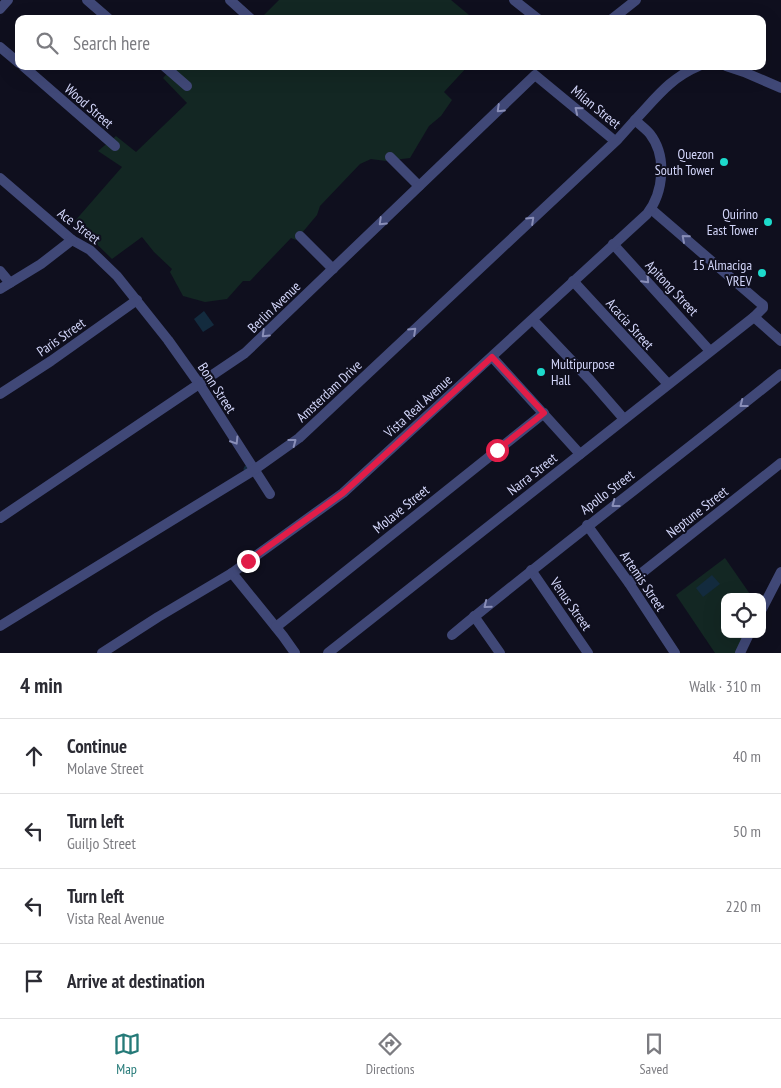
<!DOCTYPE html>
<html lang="en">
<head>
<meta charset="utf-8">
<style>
  body { margin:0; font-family:"PT Sans Narrow",sans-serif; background:#f2f2f3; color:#2b2b33 }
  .controls { position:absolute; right:15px; bottom:15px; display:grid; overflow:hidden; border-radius:10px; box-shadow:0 5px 20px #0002 }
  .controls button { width:45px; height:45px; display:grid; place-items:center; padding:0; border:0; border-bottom:1px solid #e1e1e2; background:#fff; color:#2b2b33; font:25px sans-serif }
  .stop { position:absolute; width:15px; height:15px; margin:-11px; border:4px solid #e11d48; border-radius:50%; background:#fff }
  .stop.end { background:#e11d48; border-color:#fff; box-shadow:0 1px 5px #0008 }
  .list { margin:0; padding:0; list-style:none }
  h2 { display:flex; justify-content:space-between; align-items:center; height:65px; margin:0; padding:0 20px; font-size:21px }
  h2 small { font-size:16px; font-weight:400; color:#7c7c81 }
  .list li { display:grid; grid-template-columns:32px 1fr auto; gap:15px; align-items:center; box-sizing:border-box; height:75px; padding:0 20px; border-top:1px solid #e1e1e2 }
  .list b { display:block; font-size:19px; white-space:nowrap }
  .list p { margin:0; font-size:16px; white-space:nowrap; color:#7c7c81 }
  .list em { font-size:16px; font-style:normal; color:#7c7c81 }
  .icon { flex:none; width:28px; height:28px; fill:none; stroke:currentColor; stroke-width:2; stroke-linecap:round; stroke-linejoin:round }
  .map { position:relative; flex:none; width:781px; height:653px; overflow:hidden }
  .search { position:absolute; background:#fff; box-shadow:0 5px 20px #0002; left:15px; right:15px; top:15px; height:55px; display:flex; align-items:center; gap:12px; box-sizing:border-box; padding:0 18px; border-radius:10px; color:#7c7c81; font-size:19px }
  .sheet { height:365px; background:#fff }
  nav { display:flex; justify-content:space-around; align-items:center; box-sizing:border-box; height:70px; border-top:1px solid #e1e1e2; background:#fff; font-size:14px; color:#7c7c81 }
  nav a { display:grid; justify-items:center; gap:2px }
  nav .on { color:#257a78 }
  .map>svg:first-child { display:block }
</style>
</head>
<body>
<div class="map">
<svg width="781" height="653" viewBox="0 0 781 653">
  <rect width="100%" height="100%" fill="#0f0f1e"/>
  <g fill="#132723">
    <polygon points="279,0 451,0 469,15 465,19 260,19"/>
    <polygon points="174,66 468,66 444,92 452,100 441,116 429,126 410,158 386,161 371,159 360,164 320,206 317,215 296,240 291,238 250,281 243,281 227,299 205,302 183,296 170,272 172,269 154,252 142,237 112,259 74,222 122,167 98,151 116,136 136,152 187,103 163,78"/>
    <polygon points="725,558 752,597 725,597 725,634 747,634 739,653 715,653 676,595"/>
  </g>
  <g fill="#132b3e">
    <polygon points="204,311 214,325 203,332 194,319"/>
    <polygon points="712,575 720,584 703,597 696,588"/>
  </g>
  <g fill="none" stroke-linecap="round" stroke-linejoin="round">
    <polyline stroke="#132b3e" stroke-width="3" points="245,469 246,467"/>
    <g stroke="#404877" stroke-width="10">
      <polyline points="87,0 109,19"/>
      <polyline points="230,0 251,19"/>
      <polyline points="514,0 538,19"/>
      <polyline points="0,9 8,0"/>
      <polyline points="612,19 636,0"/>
      <polyline points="0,47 19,63"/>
      <polyline points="23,66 115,146"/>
      <polyline points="164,66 187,86"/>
      <polyline points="390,157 419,186"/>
      <polyline points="0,178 72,240 90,250 117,276 168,340 200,385 270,494"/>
      <polyline points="300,236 333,269"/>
      <polyline points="613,244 710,351"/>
      <polyline points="0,271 10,283"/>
      <polyline points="573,281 668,384"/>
      <polyline points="0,289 41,264 72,240"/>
      <polyline points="754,317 781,341"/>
      <polyline points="533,320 590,380 624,419"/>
      <polyline points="492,357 580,454"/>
      <polyline points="0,394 51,361 137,300"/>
      <polyline points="0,518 245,353 535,75 615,141"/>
      <polyline points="587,525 629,583 675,653"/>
      <polyline points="531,570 588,653"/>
      <polyline points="232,573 283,636 295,653"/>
      <polyline points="629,583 781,463"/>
      <polyline points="762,609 781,572"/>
      <polyline points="474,616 500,653"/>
      <polyline points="0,626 254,470 299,438 618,139 635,120"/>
      <polyline points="276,627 544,413"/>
      <path d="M452 635C560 546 672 462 781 374"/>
      <polyline points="328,653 754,317 763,308 763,305 759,302 651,209"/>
      <polyline points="740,653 749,634"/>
    </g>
    <g stroke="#404877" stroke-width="10">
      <polyline points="726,66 744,72 781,88"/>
      <path d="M102 653 158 617 232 573 343 493 647 214C664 192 667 156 650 134 646 129 640 125 635 120 656 98 670 78 699 66"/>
    </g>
  </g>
  <defs><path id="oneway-chevron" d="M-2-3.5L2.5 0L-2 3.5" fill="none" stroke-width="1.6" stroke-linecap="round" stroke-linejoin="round" transform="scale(1.25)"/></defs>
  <g stroke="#898eb8">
    <use href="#oneway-chevron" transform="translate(500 109) rotate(136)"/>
    <use href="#oneway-chevron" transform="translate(578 110) rotate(-141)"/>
    <use href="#oneway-chevron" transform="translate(531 220) rotate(-43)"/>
    <use href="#oneway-chevron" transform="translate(382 222) rotate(136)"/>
    <use href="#oneway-chevron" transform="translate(685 238) rotate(-139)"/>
    <use href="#oneway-chevron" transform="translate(646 280) rotate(47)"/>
    <use href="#oneway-chevron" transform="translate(413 331) rotate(-43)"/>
    <use href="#oneway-chevron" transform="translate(265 334) rotate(136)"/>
    <use href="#oneway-chevron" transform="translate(743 404) rotate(142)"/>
    <use href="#oneway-chevron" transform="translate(235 441) rotate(58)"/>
    <use href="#oneway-chevron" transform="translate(293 442) rotate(-37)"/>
    <use href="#oneway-chevron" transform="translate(615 504) rotate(143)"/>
    <use href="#oneway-chevron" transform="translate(487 605) rotate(141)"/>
  </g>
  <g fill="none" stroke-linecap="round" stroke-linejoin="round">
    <polyline stroke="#e11d48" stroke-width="6" points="248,561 343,493 492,357 544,413 497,450"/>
  </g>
  <g fill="#1ddacc" stroke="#0f0f1e" stroke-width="2">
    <circle cx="724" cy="162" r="5"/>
    <circle cx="768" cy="222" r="5"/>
    <circle cx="762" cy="273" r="5"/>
    <circle cx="541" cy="372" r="5"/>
  </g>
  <g text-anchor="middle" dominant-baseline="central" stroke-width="4" stroke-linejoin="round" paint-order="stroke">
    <g font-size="14" fill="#d2d5f9" stroke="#0f0f1e">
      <text transform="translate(89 106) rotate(41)">Wood Street</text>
      <text transform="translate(596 107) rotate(39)">Milan Street</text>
      <text transform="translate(79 226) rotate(37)">Ace Street</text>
      <text transform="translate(672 288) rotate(47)">Apitong Street</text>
      <text transform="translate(274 307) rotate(-44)">Berlin Avenue</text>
      <text transform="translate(630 324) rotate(48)">Acacia Street</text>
      <text transform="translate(61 337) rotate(-35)">Paris Street</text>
      <text transform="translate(217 388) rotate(57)">Bonn Street</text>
      <text transform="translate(329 391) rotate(-43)">Amsterdam Drive</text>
      <text transform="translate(418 406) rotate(-42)">Vista Real Avenue</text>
      <text transform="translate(532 474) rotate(-38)">Narra Street</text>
      <text transform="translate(607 492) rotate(-37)">Apollo Street</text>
      <text transform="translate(401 509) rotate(-39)">Molave Street</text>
      <text transform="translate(697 512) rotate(-38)">Neptune Street</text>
      <text transform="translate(643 581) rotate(56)">Artemis Street</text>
      <text transform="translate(571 604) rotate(55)">Venus Street</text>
    </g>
    <g font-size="14" fill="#d2d5f9" stroke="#0f0f1e" text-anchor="end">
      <text x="714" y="154">Quezon<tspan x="714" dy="16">South Tower</tspan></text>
      <text x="758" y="214">Quirino<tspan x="758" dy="16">East Tower</tspan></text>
      <text x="752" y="265">15 Almaciga<tspan x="752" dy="16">VREV</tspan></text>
      <text x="551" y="364" text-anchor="start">Multipurpose<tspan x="551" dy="16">Hall</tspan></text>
    </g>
  </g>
</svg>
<div class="controls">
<button><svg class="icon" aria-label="locate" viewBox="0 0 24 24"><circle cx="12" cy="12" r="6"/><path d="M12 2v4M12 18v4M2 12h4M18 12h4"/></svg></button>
</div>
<div class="stop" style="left:497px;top:450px"></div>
<div class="stop end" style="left:248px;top:561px"></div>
<div class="search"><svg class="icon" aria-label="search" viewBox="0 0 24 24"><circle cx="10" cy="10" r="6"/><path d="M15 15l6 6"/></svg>Search here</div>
</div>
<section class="sheet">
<h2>4 min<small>Walk · 310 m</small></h2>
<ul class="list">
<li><svg class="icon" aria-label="ahead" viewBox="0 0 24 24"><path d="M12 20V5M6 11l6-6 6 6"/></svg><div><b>Continue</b><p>Molave Street</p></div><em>40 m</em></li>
<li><svg class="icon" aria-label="left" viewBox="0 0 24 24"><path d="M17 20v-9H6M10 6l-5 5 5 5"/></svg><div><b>Turn left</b><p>Guiljo Street</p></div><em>50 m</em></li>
<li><svg class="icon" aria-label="left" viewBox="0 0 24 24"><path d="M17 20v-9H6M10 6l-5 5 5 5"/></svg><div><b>Turn left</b><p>Vista Real Avenue</p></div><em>220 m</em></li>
<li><svg class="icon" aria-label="arrive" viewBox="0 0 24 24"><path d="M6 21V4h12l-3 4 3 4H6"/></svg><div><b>Arrive at destination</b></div></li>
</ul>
</section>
<nav>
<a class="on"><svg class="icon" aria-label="map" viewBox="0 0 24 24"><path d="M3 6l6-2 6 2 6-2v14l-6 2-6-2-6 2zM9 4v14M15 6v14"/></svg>Map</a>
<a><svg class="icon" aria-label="directions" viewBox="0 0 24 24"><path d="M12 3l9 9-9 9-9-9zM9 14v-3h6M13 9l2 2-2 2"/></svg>Directions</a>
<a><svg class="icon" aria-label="saved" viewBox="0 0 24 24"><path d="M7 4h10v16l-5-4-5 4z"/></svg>Saved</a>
</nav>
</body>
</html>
